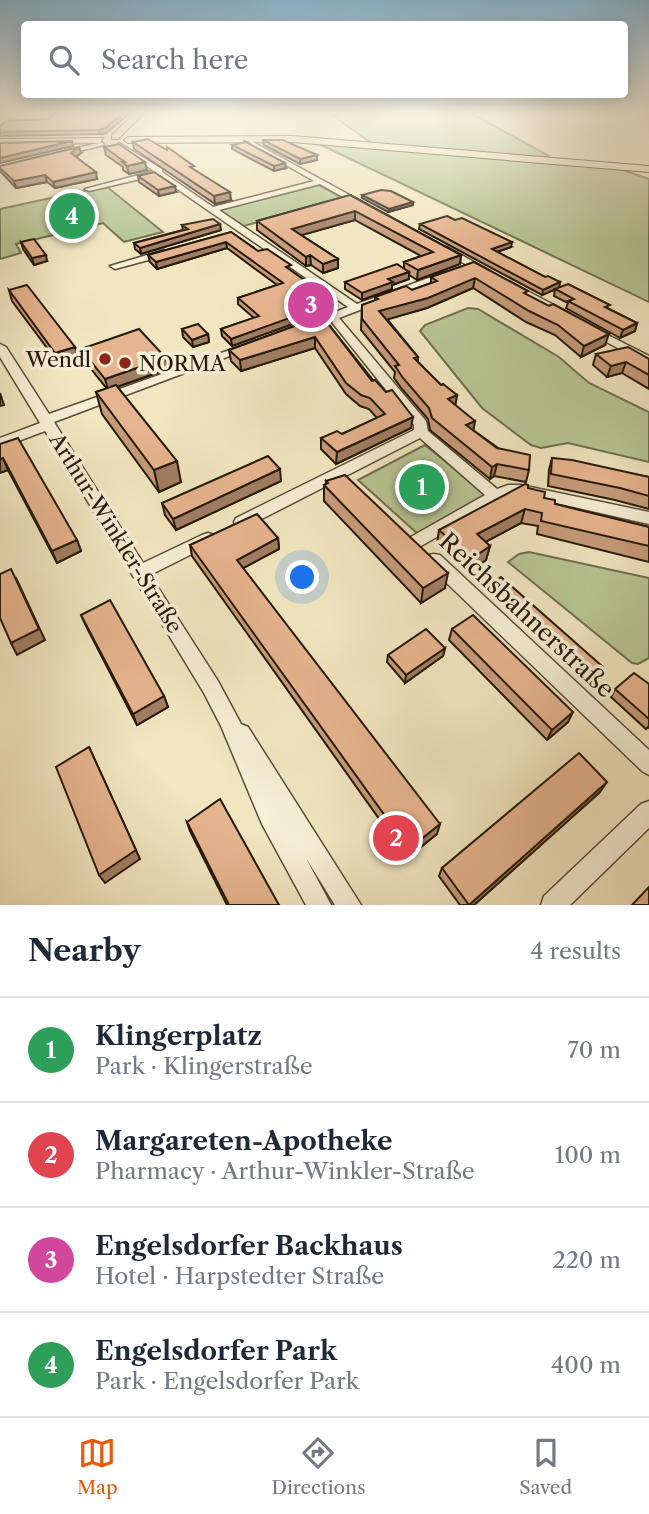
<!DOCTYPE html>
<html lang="en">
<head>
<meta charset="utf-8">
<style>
  body { margin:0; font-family:"Libre Caslon Text",serif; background:#f2f2f3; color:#1f2937 }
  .you { position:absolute; left:303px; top:578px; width:24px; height:24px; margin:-18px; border:5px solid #fff; border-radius:50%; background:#1a73e8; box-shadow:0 0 0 10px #1a73e833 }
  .badge { display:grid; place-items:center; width:46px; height:46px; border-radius:50%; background:#ea580c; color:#fff; font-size:23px; font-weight:700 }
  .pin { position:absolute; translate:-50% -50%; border:4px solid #fff; box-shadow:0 2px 7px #0006 }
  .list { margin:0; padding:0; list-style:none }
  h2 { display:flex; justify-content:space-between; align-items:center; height:91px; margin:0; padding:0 28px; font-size:30px }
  h2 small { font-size:23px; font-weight:400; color:#747a83 }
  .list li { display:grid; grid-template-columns:46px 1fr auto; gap:21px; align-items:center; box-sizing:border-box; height:105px; padding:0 28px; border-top:2px solid #e0e1e3 }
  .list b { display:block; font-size:26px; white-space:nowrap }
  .list p { margin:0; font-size:23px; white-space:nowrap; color:#747a83 }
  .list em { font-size:23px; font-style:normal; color:#747a83 }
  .icon { flex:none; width:38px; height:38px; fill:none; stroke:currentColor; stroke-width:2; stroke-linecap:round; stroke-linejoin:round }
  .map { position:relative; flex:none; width:649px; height:905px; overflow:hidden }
  .search { position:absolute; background:#fff; box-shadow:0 4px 18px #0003; left:21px; right:21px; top:21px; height:77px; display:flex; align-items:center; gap:18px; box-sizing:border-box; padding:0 24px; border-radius:7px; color:#747a83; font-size:26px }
  .sheet { height:511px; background:#fff }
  nav { display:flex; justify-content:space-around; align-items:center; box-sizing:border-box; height:98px; border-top:2px solid #e0e1e3; background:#fff; font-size:19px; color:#747a83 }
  nav a { display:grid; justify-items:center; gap:4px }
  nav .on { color:#ea580c }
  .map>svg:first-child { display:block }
</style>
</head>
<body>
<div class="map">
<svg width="649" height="905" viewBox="0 0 649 905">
  <rect width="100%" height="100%" fill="#f1e6c0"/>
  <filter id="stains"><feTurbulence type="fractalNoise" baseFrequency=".00286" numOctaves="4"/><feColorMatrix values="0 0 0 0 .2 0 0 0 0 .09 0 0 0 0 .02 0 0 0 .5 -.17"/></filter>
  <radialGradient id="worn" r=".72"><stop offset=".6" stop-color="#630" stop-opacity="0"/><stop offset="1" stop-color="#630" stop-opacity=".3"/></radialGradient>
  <g fill="#b8c694" stroke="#6e7050" stroke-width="2">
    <polygon points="328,112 469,112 549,156 543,159 374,145"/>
    <polygon points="317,143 620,169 649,179 649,302"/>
    <polygon points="319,185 343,198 244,226 219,210"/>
    <polygon points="106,186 163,232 124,242 103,223 16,244 21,253 0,259 0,209"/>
    <polygon points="468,308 478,309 559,357 589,383 649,412 649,462 568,443 541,448 531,445 482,408 420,331 425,325"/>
    <polygon points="425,445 487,495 419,535 358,480"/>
    <polygon points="529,552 649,578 649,658 638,664 632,663 508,562 519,554"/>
  </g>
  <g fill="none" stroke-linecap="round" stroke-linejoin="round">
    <defs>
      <g id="minor">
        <polygon points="251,141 366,204 359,206 320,184 219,210 357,304 445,272 454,274 339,318 426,421 428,431 497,489 508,485 521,485 649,512 649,524 521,495 510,495 421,546 415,548 409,546 407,542 409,538 485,495 420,438 248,526 236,526 234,522 236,518 414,430 414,425 331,321 307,329 301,326 348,307 157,175 89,191 85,189 154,171 117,146 119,143 162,169 162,172 213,207 314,181 249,144"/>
        <polygon points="102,142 104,145 62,155 58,153"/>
        <polygon points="441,247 447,247 490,271 482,273 441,251"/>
        <polygon points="164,250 169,253 167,255 115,269 110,266"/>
        <polygon points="512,283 569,313 570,315 569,317 561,317 508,288 508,284"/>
        <polygon points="592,327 649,356 649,365 588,332 586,330"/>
        <polygon points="0,344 6,347 49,414 241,346 249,346 251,348 54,422 143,563 202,535 208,533 214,535 216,539 214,543 150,575 218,681 241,724 248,727 361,905 335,905 306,858 331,905 306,905 262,824 221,726 204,693 45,431 0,448 0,438 40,423 0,357"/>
        <polygon points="434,554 440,555 649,750 649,775 642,771 428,565 426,560 428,555"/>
        <polygon points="649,801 649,828 570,905 541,905 544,896 641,804"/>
      </g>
      <g id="major">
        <polygon points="136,112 145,112 118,139 112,139 112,135"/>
        <polygon points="292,136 649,166 649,172 292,142 128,143 124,140 128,137"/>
        <polygon points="103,138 100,143 0,145 0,139"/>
      </g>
    </defs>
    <use href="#minor" stroke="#584c38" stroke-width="3"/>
    <use href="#major" stroke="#25190b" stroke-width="2"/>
    <use href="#minor" fill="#f6efd6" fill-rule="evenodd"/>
    <use href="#major" fill="#f1e6c0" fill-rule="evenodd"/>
  </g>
  <g fill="#c69b7a" stroke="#25190b" stroke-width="2">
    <polygon points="81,112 130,113 106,133 100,134 0,136 0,126 48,119 80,113"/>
    <polygon points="263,140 317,155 317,160 300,164 264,145"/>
    <polygon points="244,141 286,168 274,171 232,149 232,145 244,143"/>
    <polygon points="133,142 231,200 215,204 134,149"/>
    <polygon points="104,147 147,170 129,174 123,170 123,167 106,155"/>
    <polygon points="81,153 76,157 97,179 55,188 47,182 16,188 0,171 0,166"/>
    <polygon points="138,176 176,192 159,196 139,182"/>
    <polygon points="350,195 461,255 460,264 417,280 409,275 409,279 392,285 392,289 362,300 345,289 345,282 404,269 404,262 421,256 355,220 301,235 338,259 338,268 323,273 311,265 306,266 257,230 257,221"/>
    <polygon points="362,195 413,205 388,212 362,198"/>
    <polygon points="420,224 511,247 497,252 545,277 560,282 559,287 609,309 637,323 635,331 620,338 566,308 568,303 554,296 555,289 542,295 419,229"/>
    <polygon points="182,225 221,230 141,254 135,249 134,243 183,230"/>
    <polygon points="231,232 258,251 291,271 321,299 315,316 232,346 222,336 221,329 254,318 238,304 238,298 277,285 227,248 157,269 150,262 148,255"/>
    <polygon points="21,242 47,261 34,265 23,249"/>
    <polygon points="474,262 605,345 581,357 555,335 526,322 473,288 427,308 387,319 418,357 418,362 441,385 457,395 455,405 473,430 529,470 526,482 494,476 490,479 430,430 428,419 402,389 394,378 395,372 361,330 362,305 375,301 375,297 412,290 431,283 431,277"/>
    <polygon points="9,290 78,358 59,364 12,301"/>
    <polygon points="322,316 411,428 336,464 321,449 321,438 342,434 377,418 369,409 360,406 346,394 315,348 241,371 231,361 229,350"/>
    <polygon points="182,329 208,334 209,342 193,347 183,337"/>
    <polygon points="81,349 166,358 168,369 117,387 181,482 159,492 102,414 96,392 107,389 84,360"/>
    <polygon points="596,354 649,359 649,389 622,373 607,377 593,365"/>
    <polygon points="0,444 77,540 81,551 57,563 8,470 0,473"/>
    <polygon points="552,458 649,477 649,509 615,500 548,486 549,470"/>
    <polygon points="281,481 176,530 165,515 162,503"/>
    <polygon points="326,481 445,588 421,603 324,501 324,485 326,484"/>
    <polygon points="528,488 555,504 649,527 649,562 537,534 538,526 521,523 485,542 490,546 486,560 468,573 437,544 439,530"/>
    <polygon points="278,538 279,549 243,568 437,834 407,858 192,556 190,545"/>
    <polygon points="490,585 601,671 590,680 489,589"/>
    <polygon points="81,615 164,696 168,707 137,725 86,626"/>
    <polygon points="452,629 568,722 547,740 449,640"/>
    <polygon points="445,648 443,656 405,683 387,662 388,655"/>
    <polygon points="649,684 649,728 648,727 646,729 611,697 615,689"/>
    <polygon points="600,792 474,905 460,905 439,876 442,868"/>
    <polygon points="187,822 279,905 227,905 190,831"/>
  </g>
  <g fill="#a17e63" stroke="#25190b" stroke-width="2">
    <polygon points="125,112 130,113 106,133 100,134 99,130"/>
    <polygon points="72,141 73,146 0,163 0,158"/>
    <polygon points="79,147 81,153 73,159 71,153"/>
    <polygon points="317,155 317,160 300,164 300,159"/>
    <polygon points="145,162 147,170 129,174 127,166"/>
    <polygon points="285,163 286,168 274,171 274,166"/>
    <polygon points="96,172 97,179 55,188 53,182"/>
    <polygon points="45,175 47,182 16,188 14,181"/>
    <polygon points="175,186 176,192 159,196 158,190"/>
    <polygon points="230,192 231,200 215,204 214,196"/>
    <polygon points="413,202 413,205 388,212 389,209"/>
    <polygon points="355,211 355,220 292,238 292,229"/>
    <polygon points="220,224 221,230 141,254 140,248"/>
    <polygon points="226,242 227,248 157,269 156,262"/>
    <polygon points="512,242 511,247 491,254 492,249"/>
    <polygon points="46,255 47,261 34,265 32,258"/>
    <polygon points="310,255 311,265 306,266 306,257"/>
    <polygon points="461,255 460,264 417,280 418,270"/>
    <polygon points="338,259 338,268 323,273 323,264"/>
    <polygon points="409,272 409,279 392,285 392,289 362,300 362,293 388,279"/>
    <polygon points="475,278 473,288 427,308 379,322 379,311"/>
    <polygon points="560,282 559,288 542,295 543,290"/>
    <polygon points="321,292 321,299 315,316 232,346 231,339"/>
    <polygon points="637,323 635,331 620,338 623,330"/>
    <polygon points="208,334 209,342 193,347 192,340"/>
    <polygon points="609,334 605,345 581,357 584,346"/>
    <polygon points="315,337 315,348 241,371 240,360"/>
    <polygon points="75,347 78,358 59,364 55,353"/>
    <polygon points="166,358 168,369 108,390 105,379"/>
    <polygon points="626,362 622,373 607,377 611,366"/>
    <polygon points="0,393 4,405 0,406"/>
    <polygon points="457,395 455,407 448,399"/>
    <polygon points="413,417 411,428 336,464 337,452"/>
    <polygon points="475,421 473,433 466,425"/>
    <polygon points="3,458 8,470 0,473 0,459"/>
    <polygon points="177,461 181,482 159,492 154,470"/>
    <polygon points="497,464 494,476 490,479 492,467"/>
    <polygon points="280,469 281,481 176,530 173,519"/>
    <polygon points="525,509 521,523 474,548 477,534"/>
    <polygon points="278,538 279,549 238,571 237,560"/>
    <polygon points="77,540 81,551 57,563 52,551"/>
    <polygon points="490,546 486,560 468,573 471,559"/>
    <polygon points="448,573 445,588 421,603 423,588"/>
    <polygon points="17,580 45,640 17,655 11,643"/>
    <polygon points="445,648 443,656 405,683 406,675"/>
    <polygon points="603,667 601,671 590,680 591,676"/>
    <polygon points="164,696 168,707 137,725 133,714"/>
    <polygon points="573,712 568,722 547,740 552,730"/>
    <polygon points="89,747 140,859 105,883 99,875"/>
    <polygon points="607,782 600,792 474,905 469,905"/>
    <polygon points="440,824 437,834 407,858 409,849"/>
  </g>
  <g fill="#e6b48e" stroke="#25190b" stroke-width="2">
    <polygon points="81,112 125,112 105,128 99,130 0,132 0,126 7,121 48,119 56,113 80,113"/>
    <polygon points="148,139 167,150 167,147 194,166 190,167 230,192 214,196 133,142"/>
    <polygon points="263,140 283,140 317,155 300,159"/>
    <polygon points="72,141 0,158 0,143"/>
    <polygon points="244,141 285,163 274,166 232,145 247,142"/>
    <polygon points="119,144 145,162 127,166 122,162 125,162 104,147"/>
    <polygon points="79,147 71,153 96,172 53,182 45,175 14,181 0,168 0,166"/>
    <polygon points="154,172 175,186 158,190 138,176"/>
    <polygon points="381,190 391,191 413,202 389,209 362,195"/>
    <polygon points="350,195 461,255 418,270 404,262 433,252 355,211 292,229 338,259 323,264 310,255 306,257 257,221"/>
    <polygon points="447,216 455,220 462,218 512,242 492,249 545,277 548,276 560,282 543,290 420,224"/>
    <polygon points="213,219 220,224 140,248 134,243 188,229 182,225"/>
    <polygon points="231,232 258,251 267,249 291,265 286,267 321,292 315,309 231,339 221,329 259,316 238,298 283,283 226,242 156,262 148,255"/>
    <polygon points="34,239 46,255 32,258 21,242"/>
    <polygon points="474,262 528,291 524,293 549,306 553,304 609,334 584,346 558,325 529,311 475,278 428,298 379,311 418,357 414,358 441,385 443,384 457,395 448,399 475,421 466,425 497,448 530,455 529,470 497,464 492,467 432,418 429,408 403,378 395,366 399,365 362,319 362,305 378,299 375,297 406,286 412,290 437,281 431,277"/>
    <polygon points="397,264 409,272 388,279 393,282 362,293 345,282"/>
    <polygon points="568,284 610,305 605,307 637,323 623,330 568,301 574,299 555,289"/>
    <polygon points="27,285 75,347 55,353 9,290"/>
    <polygon points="322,316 372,381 375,380 386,392 392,390 413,417 337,452 321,438 337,431 342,434 385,414 370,398 361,395 346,383 315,337 240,360 229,350"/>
    <polygon points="198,324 208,334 192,340 182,329"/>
    <polygon points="139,329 166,358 105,379 81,349"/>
    <polygon points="628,347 649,359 649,375 626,362 611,366 596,354"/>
    <polygon points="116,385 177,461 154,470 96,392"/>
    <polygon points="18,438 77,540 52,551 3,458 0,459 0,444"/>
    <polygon points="268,456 280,469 173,519 162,503"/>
    <polygon points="552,458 572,460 649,477 649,496 620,488 551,474"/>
    <polygon points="345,475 448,573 423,588 324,485 328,483 326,481"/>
    <polygon points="525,484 528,485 528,488 545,492 544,498 555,500 555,504 649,527 649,546 541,521 542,513 525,509 477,534 490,546 471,559 439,530"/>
    <polygon points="257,514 278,538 237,560 440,824 409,849 190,545"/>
    <polygon points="11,569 39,629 11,643 0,618 0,574"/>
    <polygon points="501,577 603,667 591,676 490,585"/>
    <polygon points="110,600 164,696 133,714 81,615"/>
    <polygon points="473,615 573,712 552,730 452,629"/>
    <polygon points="426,629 445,648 406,675 388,655"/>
    <polygon points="634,673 649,684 649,719 615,689"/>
    <polygon points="89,747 136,850 99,875 56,767"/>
    <polygon points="579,753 607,782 469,905 442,868"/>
    <polygon points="220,799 279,905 229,905 187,822"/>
    <polygon points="649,887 649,905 632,905"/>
  </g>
  <linearGradient id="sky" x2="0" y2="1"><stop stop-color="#89b9d3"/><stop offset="0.47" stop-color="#f9f4e3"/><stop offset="1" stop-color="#f9f4e3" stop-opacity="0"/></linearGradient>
  <rect width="649" height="239" fill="url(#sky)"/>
  <g fill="#8f2418" stroke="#f6efd6" stroke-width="2.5">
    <circle cx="105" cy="359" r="7"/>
    <circle cx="125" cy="363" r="7"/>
  </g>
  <g text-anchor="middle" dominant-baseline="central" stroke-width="7" stroke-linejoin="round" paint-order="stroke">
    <g font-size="21" fill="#25190b" stroke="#f6efd6" text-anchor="end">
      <text x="91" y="359">Wendl</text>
      <text x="139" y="363" text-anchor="start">NORMA</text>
    </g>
    <g font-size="21" fill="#25190b" stroke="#f6efd6">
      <text transform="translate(116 533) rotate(58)">Arthur-Winkler-Straße</text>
    </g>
    <g font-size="24" fill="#25190b" stroke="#f6efd6">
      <text transform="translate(527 615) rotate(43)">Reichsbahnerstraße</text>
    </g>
  </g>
  <rect width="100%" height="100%" filter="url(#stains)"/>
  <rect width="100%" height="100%" fill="url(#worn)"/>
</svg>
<div class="you"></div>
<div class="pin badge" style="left:422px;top:487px;background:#2e9e5b">1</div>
<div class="pin badge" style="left:396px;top:838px;background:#e0444e">2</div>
<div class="pin badge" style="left:311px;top:305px;background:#d1479c">3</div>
<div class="pin badge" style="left:72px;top:216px;background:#2e9e5b">4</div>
<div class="search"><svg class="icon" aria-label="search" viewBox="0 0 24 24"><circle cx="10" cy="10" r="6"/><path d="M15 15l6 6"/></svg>Search here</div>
</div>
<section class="sheet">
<h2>Nearby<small>4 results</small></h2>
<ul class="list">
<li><span class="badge" style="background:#2e9e5b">1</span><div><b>Klingerplatz</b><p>Park · Klingerstraße</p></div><em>70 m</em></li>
<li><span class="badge" style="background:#e0444e">2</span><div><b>Margareten-Apotheke</b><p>Pharmacy · Arthur-Winkler-Straße</p></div><em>100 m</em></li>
<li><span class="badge" style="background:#d1479c">3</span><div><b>Engelsdorfer Backhaus</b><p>Hotel · Harpstedter Straße</p></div><em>220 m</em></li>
<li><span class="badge" style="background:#2e9e5b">4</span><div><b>Engelsdorfer Park</b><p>Park · Engelsdorfer Park</p></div><em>400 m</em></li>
</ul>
</section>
<nav>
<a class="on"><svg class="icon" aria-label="map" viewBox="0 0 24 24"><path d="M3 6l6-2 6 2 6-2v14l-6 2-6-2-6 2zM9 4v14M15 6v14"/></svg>Map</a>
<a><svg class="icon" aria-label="directions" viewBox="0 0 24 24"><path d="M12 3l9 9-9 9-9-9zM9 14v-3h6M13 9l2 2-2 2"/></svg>Directions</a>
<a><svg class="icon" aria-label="saved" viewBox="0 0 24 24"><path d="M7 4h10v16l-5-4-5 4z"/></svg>Saved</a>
</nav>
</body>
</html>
